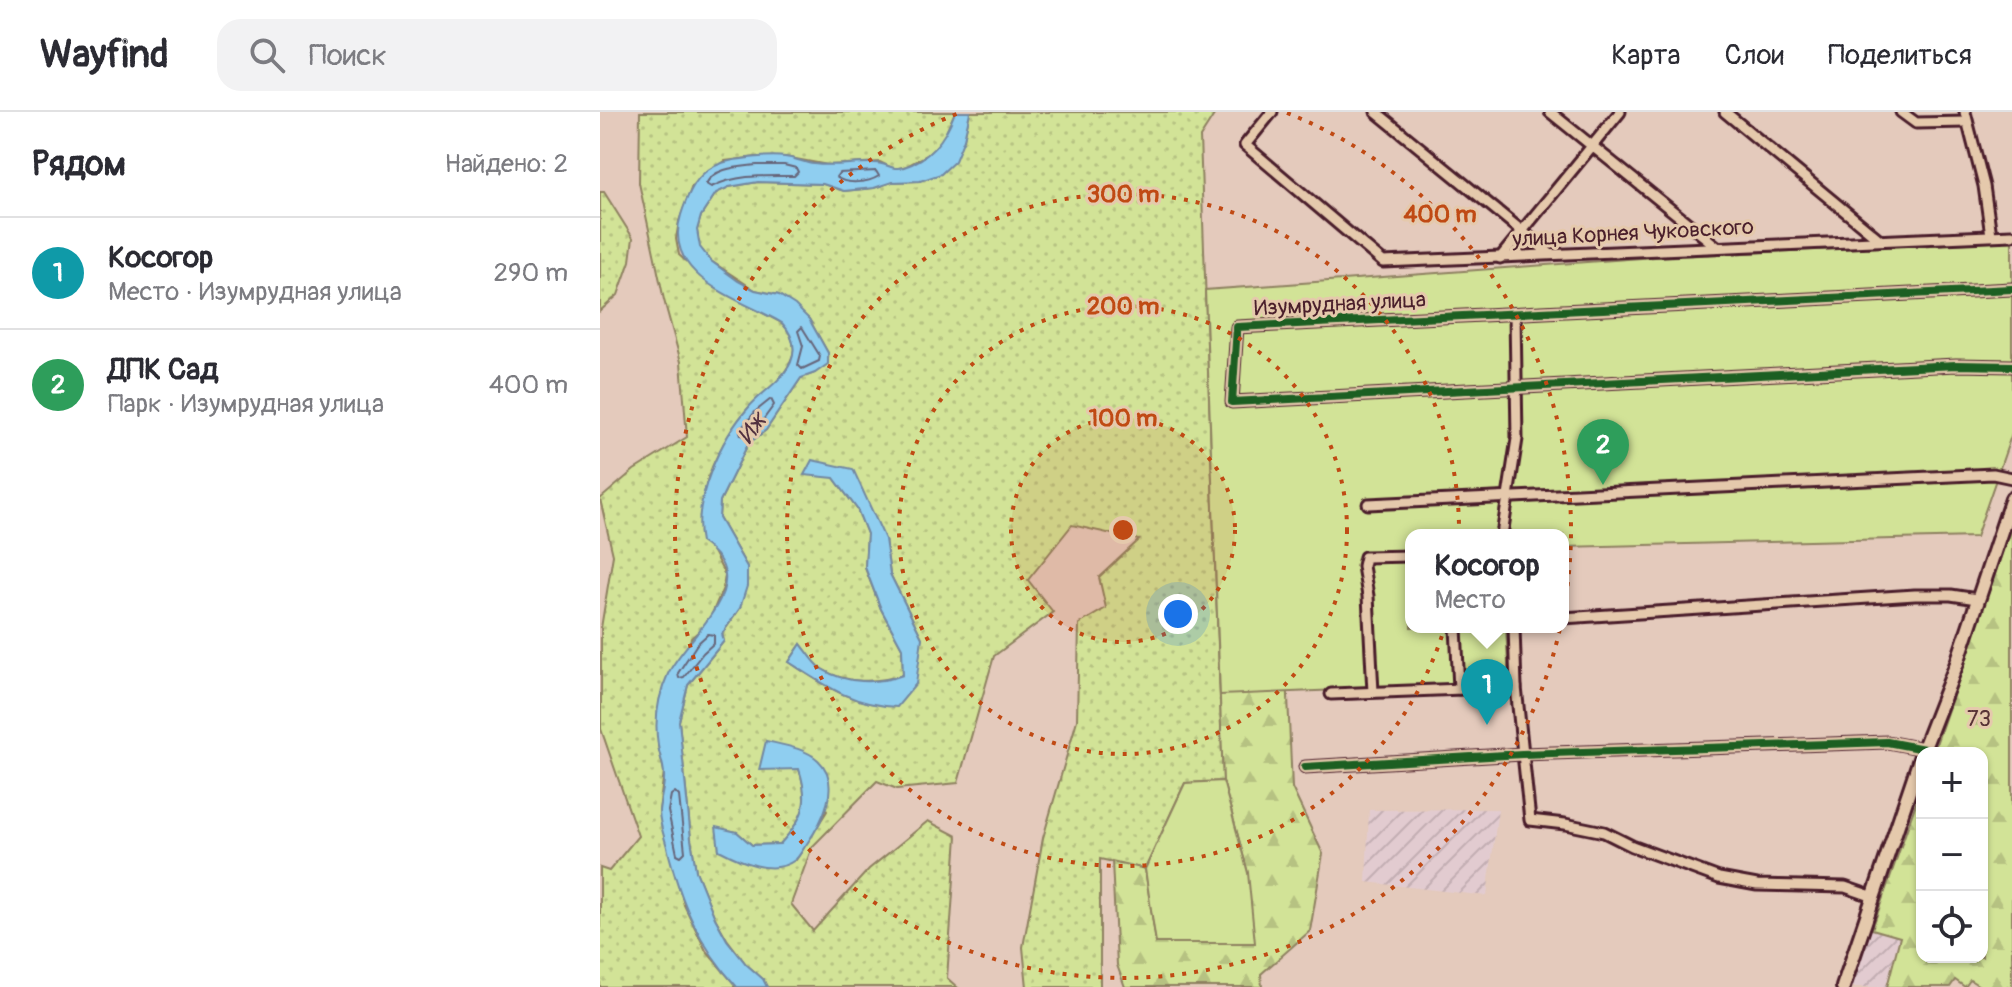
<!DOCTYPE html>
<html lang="ru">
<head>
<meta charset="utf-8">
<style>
  body { margin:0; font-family:Pangolin,sans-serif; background:#f2f2f3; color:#2b2b33 }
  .controls { position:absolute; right:24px; bottom:24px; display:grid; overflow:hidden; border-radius:16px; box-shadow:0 2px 6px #0004 }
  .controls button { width:72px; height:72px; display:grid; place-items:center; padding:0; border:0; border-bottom:2px solid #e1e1e2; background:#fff; color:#2b2b33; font:40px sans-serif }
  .you { position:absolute; left:578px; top:502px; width:28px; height:28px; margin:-20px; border:6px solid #fff; border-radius:50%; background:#1a73e8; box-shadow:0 0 0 12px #1a73e833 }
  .badge { display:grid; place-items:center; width:52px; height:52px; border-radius:50%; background:#c8321e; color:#fff; font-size:26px; font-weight:700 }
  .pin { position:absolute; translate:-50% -66px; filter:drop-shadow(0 2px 4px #0008) }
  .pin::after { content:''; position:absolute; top:42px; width:28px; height:24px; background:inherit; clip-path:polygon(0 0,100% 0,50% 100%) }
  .popup { position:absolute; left:805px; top:417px; width:164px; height:104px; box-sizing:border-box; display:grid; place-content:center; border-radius:16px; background:#fff; filter:drop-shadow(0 2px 6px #0005); font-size:26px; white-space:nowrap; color:#7c7c81 }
  .popup b { font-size:30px; color:#2b2b33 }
  .popup::after { content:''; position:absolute; left:50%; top:100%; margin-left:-16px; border:16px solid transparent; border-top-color:#fff }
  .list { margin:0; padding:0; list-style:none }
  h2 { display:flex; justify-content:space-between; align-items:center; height:104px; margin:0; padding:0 32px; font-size:34px }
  h2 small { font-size:26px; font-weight:400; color:#7c7c81 }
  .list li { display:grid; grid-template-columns:52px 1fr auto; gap:24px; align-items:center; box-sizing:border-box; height:112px; padding:0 32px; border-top:2px solid #e1e1e2 }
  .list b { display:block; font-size:30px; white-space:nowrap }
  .list p { margin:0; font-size:26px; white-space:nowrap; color:#7c7c81 }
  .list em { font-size:26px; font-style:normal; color:#7c7c81 }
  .icon { flex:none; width:44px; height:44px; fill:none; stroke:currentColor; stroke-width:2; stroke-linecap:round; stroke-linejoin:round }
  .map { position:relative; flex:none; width:1412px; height:875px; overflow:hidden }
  header { display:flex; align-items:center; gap:48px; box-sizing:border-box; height:112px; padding:0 40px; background:#fff; border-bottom:2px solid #e1e1e2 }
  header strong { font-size:38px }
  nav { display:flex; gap:44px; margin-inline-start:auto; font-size:28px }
  .search { width:560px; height:72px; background:#f2f2f3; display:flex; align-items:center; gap:20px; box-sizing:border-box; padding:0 28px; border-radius:24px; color:#7c7c81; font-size:30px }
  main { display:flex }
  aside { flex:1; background:#fff }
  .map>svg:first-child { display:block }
</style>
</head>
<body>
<header>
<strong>Wayfind</strong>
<div class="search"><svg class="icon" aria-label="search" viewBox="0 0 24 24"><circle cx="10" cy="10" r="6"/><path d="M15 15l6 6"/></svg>Поиск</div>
<nav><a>Карта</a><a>Слои</a><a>Поделиться</a></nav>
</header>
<main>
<aside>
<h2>Рядом<small>Найдено: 2</small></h2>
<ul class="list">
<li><span class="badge" style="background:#0f9aa8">1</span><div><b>Косогор</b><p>Место · Изумрудная улица</p></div><em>290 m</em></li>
<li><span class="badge" style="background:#2e9e5b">2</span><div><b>ДПК Сад</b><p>Парк · Изумрудная улица</p></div><em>400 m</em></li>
</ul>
</aside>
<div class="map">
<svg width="1412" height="875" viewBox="0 0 1412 875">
  <defs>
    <pattern id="industrial-furrows" width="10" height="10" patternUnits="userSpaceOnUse" patternTransform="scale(2)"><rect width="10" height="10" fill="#e2cbd0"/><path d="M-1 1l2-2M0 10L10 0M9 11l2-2" fill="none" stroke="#c3aeb3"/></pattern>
    <pattern id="grass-dots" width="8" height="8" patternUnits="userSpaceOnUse" patternTransform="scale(2)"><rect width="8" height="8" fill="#d2e397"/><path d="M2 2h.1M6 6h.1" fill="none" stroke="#b6c282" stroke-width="1.8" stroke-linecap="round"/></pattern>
    <pattern id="forest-firs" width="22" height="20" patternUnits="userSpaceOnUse" patternTransform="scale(2)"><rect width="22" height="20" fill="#d2e397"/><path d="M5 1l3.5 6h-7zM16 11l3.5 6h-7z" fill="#b6c282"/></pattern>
  </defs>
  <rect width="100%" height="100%" fill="#e4cabc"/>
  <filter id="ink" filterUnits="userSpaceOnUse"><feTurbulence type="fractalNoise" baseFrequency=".0125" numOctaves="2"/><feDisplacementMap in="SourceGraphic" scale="16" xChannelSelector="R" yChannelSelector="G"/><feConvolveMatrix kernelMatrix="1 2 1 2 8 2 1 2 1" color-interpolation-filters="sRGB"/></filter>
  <g filter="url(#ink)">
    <g fill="url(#industrial-furrows)">
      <polygon points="898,697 887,784 766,770 769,698"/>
      <polygon points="1272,817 1300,825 1287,875 1252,875"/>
    </g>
    <g fill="url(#grass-dots)" stroke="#8e8161" stroke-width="2" fill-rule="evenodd">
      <path d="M40 0H355L342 30 327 43 307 54 294 57 280 50 228 53 185 45H156L125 49 92 74 79 109 76 127 79 143 115 176 182 211C193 223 198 236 190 251 182 268 165 279 152 292 135 309 111 350 106 373 102 391 102 411 101 430L111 436 125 463 123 476 108 511 91 526 58 634 64 659 59 699 84 793 106 839 137 875H0V756L9 759 38 724 1 617V516L13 443 0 387 34 358 87 325 81 250 64 188 39 71Z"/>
      <path d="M370 0H616L600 25 623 669 585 671 545 757 500 747V875H427L423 835 443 726 477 608 479 512 506 496 499 465 539 428 472 413 428 468 453 500 394 544 358 671 297 677 277 669 212 735 191 792 213 819 269 757 328 709 357 724 347 866 357 875H167L163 867 146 852 127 827 115 806 96 759 91 727 79 609 88 573 124 529 122 522 140 496 147 455 119 406 120 389 148 332 166 318 201 266 215 261 228 241 209 207 179 183 155 178 111 149 99 135 97 118 101 104 116 81 129 75 158 70 223 72 244 79 274 76 292 70 320 69 364 27ZM234 366 285 427 290 462 322 526 297 594C251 593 226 574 189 550L201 532C207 540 214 552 222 557 246 572 277 571 303 563L302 536 281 497 265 456 267 422 257 397ZM199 657 227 699 196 748 119 738 117 716 137 720 152 733 180 732C204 706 210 691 199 657Z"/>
      <polygon points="0,80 4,80 33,126 30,149 18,183 0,199"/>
    </g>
    <g fill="url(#forest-firs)" stroke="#8e8161" stroke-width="2">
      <polygon points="605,178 687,561 692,676 723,742 710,819 661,862 662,875 525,875 517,853 512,749 545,757 556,831 648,761 623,669"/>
      <polygon points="1412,413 1412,875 1381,875 1370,868 1365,875 1355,868 1350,875 1287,875 1300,825 1272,817 1322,674 1322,845 1382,845 1382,641 1333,641"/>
    </g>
    <g fill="#d2e397" stroke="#8e8161" stroke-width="2">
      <polygon points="1412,129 1412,321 1376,425 963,435 963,423 811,423 811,515 906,515 909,571 620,583 605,178 1055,145"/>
      <polygon points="623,669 648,761 655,831 556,831 545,757 585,671"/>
    </g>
    <g fill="#8fcef0" stroke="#7388a1" stroke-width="2">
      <path d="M355 0H370L364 27 355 49 341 62 320 69 292 70 274 76 244 79 223 72 158 70 129 75 116 81 101 104 97 118 100 135 111 149 138 169 155 178 179 183 195 193 209 207 228 241V252L215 261 201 266 166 318 148 332 120 389 119 406 147 455V474L140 496 122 522 124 529 88 573 79 609 91 727 96 759 115 806 127 828 146 852 163 867 167 875H137C98 832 81 791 67 735 64 724 59 710 59 699 60 687 65 675 64 663 64 652 59 643 58 633 54 608 58 584 68 562 81 534 129 495 125 463 124 449 111 437 101 430 92 388 121 326 149 295 162 280 182 269 191 250 197 235 193 223 182 211 141 187 61 166 81 103 92 68 104 51 142 47 156 45 171 43 185 45 195 46 204 51 214 52 235 55 255 50 275 51 287 51 292 59 304 55 331 47 346 25 355 0Z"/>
      <path d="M212 348 253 357 285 427 290 462 322 526 316 572 297 595C252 593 226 574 189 550L201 532C207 539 214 551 222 557 245 572 278 572 303 563L302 536 281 497 265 455 267 422 257 397 234 366 204 363Z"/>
      <path d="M166 629C183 633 205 636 218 648 243 671 222 711 206 733 203 737 199 745 195 748 172 765 140 749 119 738L116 715 137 720 152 733 180 732C204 706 210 691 199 657L159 658Z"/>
    </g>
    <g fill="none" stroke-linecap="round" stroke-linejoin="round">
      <g stroke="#66657a" stroke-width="2">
        <path d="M157 53H184L196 56 198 60 194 64C164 64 139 62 111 75L106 72C114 55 140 55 157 53Z"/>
        <path d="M276 59 279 64C268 71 246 73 236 65L239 61Z"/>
        <polygon points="202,215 220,244 219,249 202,257 198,253 203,234 198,219"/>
        <polygon points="171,287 174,293 160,312 146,324 141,323 140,318 156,299"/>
        <polygon points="108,522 114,523 114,531 103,541 84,565 79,566 78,561 97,532"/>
        <polygon points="75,680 79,684 85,740 81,744 77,742 68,699 71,683"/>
      </g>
      <defs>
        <g id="street">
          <polyline points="672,0 645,33 783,150 1412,123"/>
          <polyline points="776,0 950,142"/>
          <polyline points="950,0 1116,134"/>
          <polyline points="1125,0 1280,128"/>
          <polyline points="1301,0 1316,11 1367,10"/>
          <polyline points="1365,0 1384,74 1391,123"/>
          <polyline points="900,146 1020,0"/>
          <polyline points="1412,177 637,215 632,290 1356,253 1412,254"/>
          <polyline points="768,392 1393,362 1412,366"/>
          <polyline points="902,423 917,327 915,202"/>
          <polyline points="963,506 1315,483 1351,483 1377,487"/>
          <polyline points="856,515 859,577"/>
          <polyline points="914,515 916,575 930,708 965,712 1004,720 1032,734 1119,766 1157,773 1245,775 1274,785"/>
          <polyline points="773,580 768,484 763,454 765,445 811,444"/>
          <polyline points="731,582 916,575"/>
          <polyline points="705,655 922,642 1287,630 1324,637"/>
        </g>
        <g id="secondary">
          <polyline points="1322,641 1357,551 1412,386"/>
          <polyline points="1243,875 1322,641"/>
        </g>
      </defs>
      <use href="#street" stroke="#4a1f2b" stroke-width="15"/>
      <use href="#secondary" stroke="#4a1f2b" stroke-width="18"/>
      <use href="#street" stroke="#e5c9ac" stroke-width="9"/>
      <use href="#secondary" stroke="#e5c9ac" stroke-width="12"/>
      <defs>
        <g id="cycleway">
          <polyline points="1412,177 637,215 632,290 1356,253 1412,254"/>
          <polyline points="705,655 922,642 1287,630 1324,637"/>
        </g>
      </defs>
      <use href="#cycleway" stroke="#e5c9ac" stroke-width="13"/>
      <use href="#cycleway" stroke="#1b5e20" stroke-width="8"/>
    </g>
  </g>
  <circle cx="523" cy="418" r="112" fill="#c04a14" fill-opacity=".12"/>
  <g fill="none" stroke="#c04a14" stroke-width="4" stroke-dasharray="4 8">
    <circle cx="523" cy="418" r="112"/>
    <circle cx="523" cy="418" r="224"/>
    <circle cx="523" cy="418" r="336"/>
    <path d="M687 1A448 448 0 1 1 359 1"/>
  </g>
  <g text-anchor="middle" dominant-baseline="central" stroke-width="6" stroke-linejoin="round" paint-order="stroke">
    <g font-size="22" fill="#4a1f2b" stroke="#e5c9ac">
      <text transform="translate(1033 121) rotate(-3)">улица Корнея Чуковского</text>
      <text transform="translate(740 192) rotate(-3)">Изумрудная улица</text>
    </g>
    <g font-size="22" fill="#583336" stroke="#e5c9ac">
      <text x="1379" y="607">73</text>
    </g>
    <g font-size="24" font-style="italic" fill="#51303f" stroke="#e5c9ac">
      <text transform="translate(152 317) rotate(-54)">Иж</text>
    </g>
  </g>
  <circle cx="523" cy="418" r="12" fill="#c04a14" stroke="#e5c9ac" stroke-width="4"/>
  <g font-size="24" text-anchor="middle" font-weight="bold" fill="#c04a14" stroke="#e5c9ac" stroke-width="6" stroke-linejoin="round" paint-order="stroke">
    <text x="523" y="90">300 m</text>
    <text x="840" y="110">400 m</text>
    <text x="523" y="202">200 m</text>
    <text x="523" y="314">100 m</text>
  </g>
</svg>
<div class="controls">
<button>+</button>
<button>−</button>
<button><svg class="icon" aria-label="locate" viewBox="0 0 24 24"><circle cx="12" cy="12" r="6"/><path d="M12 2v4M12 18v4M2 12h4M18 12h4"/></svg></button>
</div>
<div class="you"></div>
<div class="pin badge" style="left:887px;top:613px;background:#0f9aa8">1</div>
<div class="popup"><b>Косогор</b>Место</div>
<div class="pin badge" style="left:1003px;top:373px;background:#2e9e5b">2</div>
</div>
</main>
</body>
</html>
